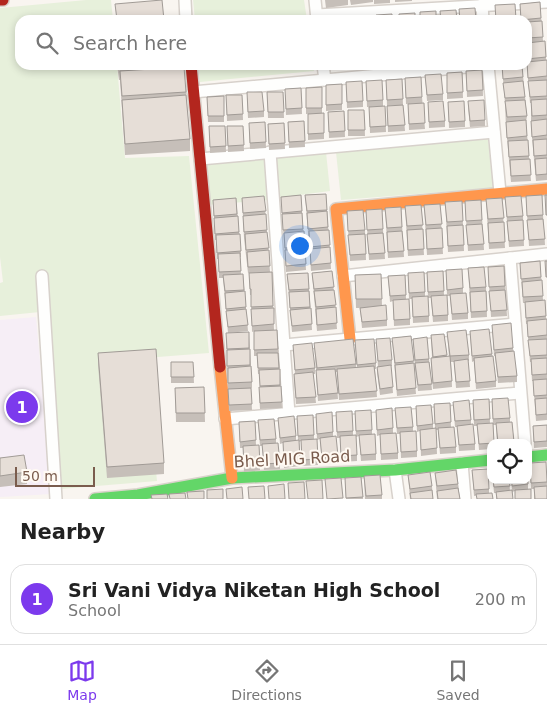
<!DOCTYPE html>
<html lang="en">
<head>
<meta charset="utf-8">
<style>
  body { margin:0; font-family:"DejaVu Sans",sans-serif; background:#f2f2f2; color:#222 }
  .controls { position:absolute; right:15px; bottom:15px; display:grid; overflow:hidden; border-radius:10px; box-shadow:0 2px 8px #0003 }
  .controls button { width:45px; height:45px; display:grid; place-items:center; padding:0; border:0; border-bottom:1px solid #e0e0e0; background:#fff; color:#222; font:25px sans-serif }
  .scale { position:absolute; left:15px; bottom:12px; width:80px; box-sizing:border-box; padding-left:5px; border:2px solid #7a5c4d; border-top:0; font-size:14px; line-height:18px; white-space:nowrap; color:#7a5c4d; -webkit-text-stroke:4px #fffaf3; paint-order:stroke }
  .you { position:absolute; left:299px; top:245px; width:18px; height:18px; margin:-12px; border:4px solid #fff; border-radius:50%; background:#1a73e8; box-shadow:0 0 0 8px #1a73e833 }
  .badge { display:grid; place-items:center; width:32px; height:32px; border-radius:50%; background:#7c3aed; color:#fff; font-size:16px; font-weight:700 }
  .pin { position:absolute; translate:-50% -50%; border:2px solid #fff; box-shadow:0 1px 5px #0006 }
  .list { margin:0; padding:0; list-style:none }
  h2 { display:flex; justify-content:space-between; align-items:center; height:65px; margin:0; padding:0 20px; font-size:21px }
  h2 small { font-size:16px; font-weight:400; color:#767676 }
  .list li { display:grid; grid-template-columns:32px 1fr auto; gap:15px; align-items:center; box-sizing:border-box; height:70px; margin:0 10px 10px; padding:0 10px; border:1px solid #e0e0e0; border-radius:15px }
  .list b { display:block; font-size:19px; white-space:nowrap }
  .list p { margin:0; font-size:16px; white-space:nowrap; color:#767676 }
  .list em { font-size:16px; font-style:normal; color:#767676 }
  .icon { flex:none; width:28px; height:28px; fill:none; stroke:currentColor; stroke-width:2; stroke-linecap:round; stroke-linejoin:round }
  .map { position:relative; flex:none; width:547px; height:499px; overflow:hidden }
  .search { position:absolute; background:#fff; box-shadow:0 2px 8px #0003; left:15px; right:15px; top:15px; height:55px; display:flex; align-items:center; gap:12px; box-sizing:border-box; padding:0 18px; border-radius:15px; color:#767676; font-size:19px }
  .sheet { height:145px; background:#fff }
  nav { display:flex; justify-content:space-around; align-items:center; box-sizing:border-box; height:70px; border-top:1px solid #e0e0e0; background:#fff; font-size:14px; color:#767676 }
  nav a { display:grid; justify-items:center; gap:2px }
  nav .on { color:#7c3aed }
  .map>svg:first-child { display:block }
</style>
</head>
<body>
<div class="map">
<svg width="547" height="499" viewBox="0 0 547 499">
  <rect width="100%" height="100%" fill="#f9f5f0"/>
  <polygon fill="#f6eef6" points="36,317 52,494 0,497 0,320"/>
  <g fill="#e7f0db">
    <polygon points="86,0 111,0 113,20 20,20 20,65 117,65 125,158 189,156 209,353 145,358 157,481 60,489 40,312 0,316 0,283 3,282 0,257 0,8"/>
    <polygon points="193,0 304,0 307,20 195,20"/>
    <polygon points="198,65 313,65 314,71 200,82"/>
    <polygon points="488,138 493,188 341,200 336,152"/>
    <polygon points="326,152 330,191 277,198 273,158"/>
    <polygon points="266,158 269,200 207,205 204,163"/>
  </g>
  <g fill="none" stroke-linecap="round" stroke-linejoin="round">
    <defs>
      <g id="street">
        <polyline points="185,0 186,20"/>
        <polyline points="315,0 317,20"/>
        <polyline points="482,5 483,20"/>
        <polyline points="317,15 547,2"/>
        <polyline points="323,65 325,80"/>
        <polyline points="488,65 500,193"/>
        <polyline points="193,92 488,65"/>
        <polyline points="270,152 289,414"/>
        <polyline points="200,159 494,132"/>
        <polyline points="510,258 525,443"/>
        <polyline points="42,276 56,499"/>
        <polyline points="343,276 547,254"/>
        <polyline points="284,345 515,324"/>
        <polyline points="225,419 520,393"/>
        <polyline points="462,463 465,499"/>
        <polyline points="395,470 399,499"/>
      </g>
      <g id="fast">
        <polyline points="528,457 547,455"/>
        <polyline points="95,499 138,495 232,478 395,470 491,460"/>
      </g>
      <g id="slow">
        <polyline points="350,339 336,209 547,189"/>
        <polyline points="220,367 232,478"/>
      </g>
      <g id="jam">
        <polyline points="0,0 3,0"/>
        <polyline points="191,65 220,367"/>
      </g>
    </defs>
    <use href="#street" stroke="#d7d1cb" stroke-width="14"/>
    <use href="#fast" stroke="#d9d2cb" stroke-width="14"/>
    <use href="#slow" stroke="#d9d2cb" stroke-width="14"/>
    <use href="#jam" stroke="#d9d2cb" stroke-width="14"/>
    <use href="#street" stroke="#fefefd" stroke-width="11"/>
    <use href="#fast" stroke="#63d668" stroke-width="11"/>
    <use href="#slow" stroke="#ff974d" stroke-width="11"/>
    <use href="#jam" stroke="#b3261e" stroke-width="11"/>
  </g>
  <g fill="#c6bfb9">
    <polygon points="325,0 348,0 348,5 326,8"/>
    <polygon points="350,0 373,0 373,2 351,5"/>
    <polygon points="374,0 390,0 390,3 374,4"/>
    <polygon points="395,0 412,0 412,1 395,2"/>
    <polygon points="540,2 543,41 545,41 546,60 547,61 547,180 536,181 531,127 531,103 530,103 527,68 527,20 521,20 520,4"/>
    <polygon points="117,65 183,65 183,67 184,67 190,139 190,151 125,155 120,80 119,80"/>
    <polygon points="336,65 352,65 352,67 336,68"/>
    <polygon points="358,65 375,65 359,67"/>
    <polygon points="501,65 522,65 527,116 526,122 531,181 511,182 506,128 505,104 502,66 501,66"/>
    <polygon points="482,70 483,96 467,97 466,71"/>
    <polygon points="462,72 463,98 447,99 447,73"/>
    <polygon points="425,75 443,94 443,100 427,101"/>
    <polygon points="405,78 422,97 425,129 409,130 408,104 406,104"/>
    <polygon points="402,79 403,105 387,106 386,80"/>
    <polygon points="366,81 383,100 383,106 369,107 385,106 386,132 370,133 369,107 367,107"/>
    <polygon points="346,82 363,101 363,107 347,108"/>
    <polygon points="342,84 342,110 326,111 326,85"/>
    <polygon points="322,87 322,113 324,113 324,139 308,140 308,114 306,114 306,88"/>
    <polygon points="301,88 302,114 286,115 285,95"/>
    <polygon points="267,92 283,92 284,118 268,118"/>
    <polygon points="226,95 242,95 243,120 227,121"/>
    <polygon points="224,96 224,122 208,122 207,97"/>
    <polygon points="247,98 264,111 264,117 248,118"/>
    <polygon points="428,102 445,121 445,127 429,128"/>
    <polygon points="448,102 465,121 465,127 449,128"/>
    <polygon points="403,105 405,131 388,132 387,106"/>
    <polygon points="468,107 485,120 485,126 470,127"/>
    <polygon points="348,110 364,110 365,136 348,136"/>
    <polygon points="344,111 345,137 329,138 328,112"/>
    <polygon points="304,121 305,147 289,148 288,122"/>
    <polygon points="265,122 266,148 250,149 249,129"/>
    <polygon points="284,123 285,149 269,150 268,124"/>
    <polygon points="209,126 225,126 226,152 210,153"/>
    <polygon points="227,126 243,126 244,151 228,152"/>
    <polygon points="326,194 331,269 311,271 305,195"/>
    <polygon points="301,195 306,270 286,272 281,197"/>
    <polygon points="264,196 270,272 272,272 274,330 277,330 282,408 260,409 259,393 259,387 260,387 259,374 258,374 257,356 254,356 254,331 252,332 251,295 250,295 249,273 248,273 244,238 242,198"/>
    <polygon points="526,196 543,215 545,245 529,246"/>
    <polygon points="505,197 523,216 524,246 509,247"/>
    <polygon points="236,198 241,251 241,257 240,257 241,274 243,274 248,331 228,333 223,278 219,278 218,259 217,259 216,240 215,240 213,200"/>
    <polygon points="502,198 505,248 489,249 486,199"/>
    <polygon points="481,200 484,250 468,251 465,201"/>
    <polygon points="462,201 464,251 448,252 445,202"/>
    <polygon points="440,204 443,254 427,255 424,205"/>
    <polygon points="421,205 424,255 408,256 405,206"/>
    <polygon points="401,207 404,257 388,258 385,208"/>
    <polygon points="366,210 383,229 385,259 369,260"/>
    <polygon points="347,211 365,230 366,260 350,261"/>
    <polygon points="540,261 543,300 545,300 546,319 547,320 547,420 536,421 533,381 532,381 531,362 530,362 527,324 526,324 525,303 523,303 520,263"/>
    <polygon points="504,266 507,316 491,317 488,267"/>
    <polygon points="468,268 486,287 487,317 471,318"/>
    <polygon points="446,270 463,288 463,293 468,313 468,319 452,320 450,296 447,296"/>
    <polygon points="332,271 337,329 317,331 312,273"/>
    <polygon points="443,271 444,295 448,315 448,321 433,322 431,298 428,298 427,272"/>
    <polygon points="308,273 312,330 292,332 287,274"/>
    <polygon points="408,273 425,292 425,297 429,316 429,322 413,323 412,299 409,299"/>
    <polygon points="381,274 382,306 387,320 387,326 362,328 360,308 356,308 355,275"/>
    <polygon points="405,275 406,299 410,319 410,325 394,326 393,301 390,302 388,276"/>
    <polygon points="492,325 513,348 517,376 517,382 498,383 495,356 494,356"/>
    <polygon points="470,331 492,354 496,381 496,387 476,389 474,361 472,362"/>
    <polygon points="249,332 252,382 252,388 251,388 252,410 229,411 226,339"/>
    <polygon points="447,332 469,355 469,361 468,361 470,387 456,388 454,362 451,362 452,387 433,389 431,364 431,358 432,358 431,335 444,334 447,357 449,357"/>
    <polygon points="411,336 416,394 397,396 392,338"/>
    <polygon points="376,339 392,360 392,366 391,366 393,393 380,395 377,373 377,367 378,367"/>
    <polygon points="413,339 429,359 432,390 418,391 415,369"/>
    <polygon points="355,340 376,363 376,369 375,369 377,397 339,400 337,372 336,372 338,399 318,401 316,376 316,370 314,343 356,364 356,368 357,368"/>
    <polygon points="293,345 315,368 315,374 313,374 316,403 296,404 294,380 294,374 295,374"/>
    <polygon points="98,353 164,463 164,474 107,478 98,364"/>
    <polygon points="171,362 193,362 194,383 171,383"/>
    <polygon points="204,387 205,422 176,422 175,388"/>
    <polygon points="489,399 491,449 479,450 477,426 474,426 473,400"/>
    <polygon points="492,399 510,418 510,422 512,422 514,443 497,443 496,425 493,425"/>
    <polygon points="453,402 471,420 471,425 475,444 475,450 459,451 457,427 455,427"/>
    <polygon points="450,403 451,427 456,447 456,453 440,454 438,430 436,430 437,454 421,456 420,431 417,432 416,406 433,424 433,429 435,428 434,404"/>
    <polygon points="395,408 413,427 413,431 417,451 417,457 401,458 400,434 397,434"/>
    <polygon points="376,410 393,428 393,433 398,453 398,459 381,460 380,435 377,436"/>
    <polygon points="355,411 372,430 372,434 376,454 376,460 361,461 359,436 356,437"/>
    <polygon points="336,412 353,431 353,435 357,455 357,461 341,462 340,438 337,438"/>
    <polygon points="316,414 333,432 333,437 338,456 338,462 322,464 320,439 317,440"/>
    <polygon points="297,416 314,435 314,439 318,459 318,465 302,466 301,441 299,442 300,466 284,468 283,443 280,444 278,418 296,436 296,441 298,440"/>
    <polygon points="258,420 276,439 276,443 280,463 280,469 264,470 262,446 260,446"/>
    <polygon points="255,421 256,445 260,464 260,470 244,472 243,448 240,448 239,422"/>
    <polygon points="547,425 547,447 534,448 533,426"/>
    <polygon points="0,458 27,472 27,484 0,487"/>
    <polygon points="530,463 547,481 547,499 534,499 534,489 531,489"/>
    <polygon points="472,470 489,489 489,493 474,496"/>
    <polygon points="435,473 458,484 460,499 437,499"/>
    <polygon points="408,475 432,486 433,499 410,499"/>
    <polygon points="364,476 382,495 382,499 365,499"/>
    <polygon points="361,477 363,499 346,499 345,478"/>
    <polygon points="493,480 509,480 510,491 512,490 511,480 528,480 528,489 531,499 515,499 515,491 512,492 513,499 496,499 496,493 494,493"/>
  </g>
  <g fill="#e6ded7" stroke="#a19b96">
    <polygon points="162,0 164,20 117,20 115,4"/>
    <polygon points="540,2 541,18 521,20 520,4"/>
    <polygon points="515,4 516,19 496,20 495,5"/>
    <polygon points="475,8 476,20 460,20 459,9"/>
    <polygon points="456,10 457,20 441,20 440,11"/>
    <polygon points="436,11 436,20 420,20 420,12"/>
    <polygon points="415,13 415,20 399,20 399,14"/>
    <polygon points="392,14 392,20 376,20 376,15"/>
    <polygon points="372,16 372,20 356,20 356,17"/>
    <polygon points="349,17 349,20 333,20 333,19"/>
    <polygon points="542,21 543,37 527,38 527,22"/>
    <polygon points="545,41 546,57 527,59 527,43"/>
    <polygon points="547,60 547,76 528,78 527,62"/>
    <polygon points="118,65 169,65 119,69"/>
    <polygon points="502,65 522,65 523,77 503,79"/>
    <polygon points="184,67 186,92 122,96 120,71"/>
    <polygon points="482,70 483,90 467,91 466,71"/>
    <polygon points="462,72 463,92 447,93 447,73"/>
    <polygon points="441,74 443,94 427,95 425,75"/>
    <polygon points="421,77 422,97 406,98 405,78"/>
    <polygon points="402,79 403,99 387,100 386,80"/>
    <polygon points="382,80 383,100 367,101 366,81"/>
    <polygon points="547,80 547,96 530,97 528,81"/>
    <polygon points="362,81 363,101 347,102 346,82"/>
    <polygon points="523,81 525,97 505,98 503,83"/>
    <polygon points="342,84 342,104 326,105 326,85"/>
    <polygon points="322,87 322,108 306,108 306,88"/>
    <polygon points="301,88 302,108 286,109 285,89"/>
    <polygon points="247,92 262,92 264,111 248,112"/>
    <polygon points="267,92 283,92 284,112 268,112"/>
    <polygon points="186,95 190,139 125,144 122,100"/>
    <polygon points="226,95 242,95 243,114 227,115"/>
    <polygon points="224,96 224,116 208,116 207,97"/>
    <polygon points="547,99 547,115 532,116 531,100"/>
    <polygon points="484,100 485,120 470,121 468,101"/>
    <polygon points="525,100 527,116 507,117 505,101"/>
    <polygon points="443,101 445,121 429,122 428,102"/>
    <polygon points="464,101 465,121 449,122 448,102"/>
    <polygon points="424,103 425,123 409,124 408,104"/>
    <polygon points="403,105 405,125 388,126 387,106"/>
    <polygon points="385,106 386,126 370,127 369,107"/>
    <polygon points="348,110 364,110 365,130 348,130"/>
    <polygon points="344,111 345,131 329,132 328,112"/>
    <polygon points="324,113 324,133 308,134 308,114"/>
    <polygon points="547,119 547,135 532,137 531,121"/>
    <polygon points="526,120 527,136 507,138 506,122"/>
    <polygon points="304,121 305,141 289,142 288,122"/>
    <polygon points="265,122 266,142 250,143 249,123"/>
    <polygon points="284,123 285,143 269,144 268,124"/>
    <polygon points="209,126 225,126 226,146 210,147"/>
    <polygon points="227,126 243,126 244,145 228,146"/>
    <polygon points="547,139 547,155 534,156 533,140"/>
    <polygon points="528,140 529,156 509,157 508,141"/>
    <polygon points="547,158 547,174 536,175 535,159"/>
    <polygon points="530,159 531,175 511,176 510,160"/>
    <polygon points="326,194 327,210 307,211 305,195"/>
    <polygon points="301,195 302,211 282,213 281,197"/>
    <polygon points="542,195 543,215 527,216 526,196"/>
    <polygon points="545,195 547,195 547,215 546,215"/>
    <polygon points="264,196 266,211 243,213 242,198"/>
    <polygon points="521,196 523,216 507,217 505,197"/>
    <polygon points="236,198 237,214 214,216 213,200"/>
    <polygon points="502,198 504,218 488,219 486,199"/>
    <polygon points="481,200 482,220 466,221 465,201"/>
    <polygon points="462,201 463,221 447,222 445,202"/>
    <polygon points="440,204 442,224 426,225 424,205"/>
    <polygon points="421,205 423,225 407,226 405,206"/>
    <polygon points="401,207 402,227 387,228 385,208"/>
    <polygon points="382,209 383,229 367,230 366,210"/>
    <polygon points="363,210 365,230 348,231 347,211"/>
    <polygon points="327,211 328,227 308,229 307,213"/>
    <polygon points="302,213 303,229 283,230 282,214"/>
    <polygon points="266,214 267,230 244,232 243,216"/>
    <polygon points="238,216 239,232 215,234 214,218"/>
    <polygon points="543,219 545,239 529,240 527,220"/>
    <polygon points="523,220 524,240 509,241 507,221"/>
    <polygon points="504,222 505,242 489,243 488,223"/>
    <polygon points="482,224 484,244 468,245 466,225"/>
    <polygon points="463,225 464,245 448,246 447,226"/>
    <polygon points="442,228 443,248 427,249 426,229"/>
    <polygon points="423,229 424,249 408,250 407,230"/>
    <polygon points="329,230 330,245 310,247 309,231"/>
    <polygon points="304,231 305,247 285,248 284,233"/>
    <polygon points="402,231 404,251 388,252 387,232"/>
    <polygon points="267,232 269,248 246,250 245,234"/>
    <polygon points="383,233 385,253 369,254 367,234"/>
    <polygon points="240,234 241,251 217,253 216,235"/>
    <polygon points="365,234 366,254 350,255 348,235"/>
    <polygon points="330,247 331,263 311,265 310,249"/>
    <polygon points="305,249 306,264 286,266 285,250"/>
    <polygon points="269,250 270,266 248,267 247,252"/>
    <polygon points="240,253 241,271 219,272 218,254"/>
    <polygon points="540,261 541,277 521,279 520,263"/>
    <polygon points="545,261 547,261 547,277 546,277"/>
    <polygon points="504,266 505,286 489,287 488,267"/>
    <polygon points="484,267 486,287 470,288 468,268"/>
    <polygon points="462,269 463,288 447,290 446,270"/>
    <polygon points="332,271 334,287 314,289 312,273"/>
    <polygon points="443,271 444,291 428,292 427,272"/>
    <polygon points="272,272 273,306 251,307 251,289 250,289 249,273"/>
    <polygon points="424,272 425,292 409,293 408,273"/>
    <polygon points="308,273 309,289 289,290 287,274"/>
    <polygon points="243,274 244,290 225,291 223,275"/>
    <polygon points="381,274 382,299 356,299 355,275"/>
    <polygon points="405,275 406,295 390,296 388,276"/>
    <polygon points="542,280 543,296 523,297 522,282"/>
    <polygon points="334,290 336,305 316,307 314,291"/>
    <polygon points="505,290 507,310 491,311 489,291"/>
    <polygon points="245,291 246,307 226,309 225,293"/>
    <polygon points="309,291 310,307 290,308 289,292"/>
    <polygon points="486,291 487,311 471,312 470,292"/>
    <polygon points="466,293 468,313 452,314 450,294"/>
    <polygon points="447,295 448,315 433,316 431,296"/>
    <polygon points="428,296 429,316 413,317 412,297"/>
    <polygon points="409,299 410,319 394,320 393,300"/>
    <polygon points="545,300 546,316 526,318 525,302"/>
    <polygon points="386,305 387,320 362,322 360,308"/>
    <polygon points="336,307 337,323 317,325 316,309"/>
    <polygon points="274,308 274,324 252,326 251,309"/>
    <polygon points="311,308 312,324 292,326 290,310"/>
    <polygon points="246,309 248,325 228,327 226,311"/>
    <polygon points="547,319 547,335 528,337 527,321"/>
    <polygon points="511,323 513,348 494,350 492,325"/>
    <polygon points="489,329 492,354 472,356 470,331"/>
    <polygon points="277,330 278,349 254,350 254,331"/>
    <polygon points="466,330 469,355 450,356 447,332"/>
    <polygon points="249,332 249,348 227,349 226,333"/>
    <polygon points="444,334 447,355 433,357 431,335"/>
    <polygon points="411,336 414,361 395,363 392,338"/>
    <polygon points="427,337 429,359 415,360 413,339"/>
    <polygon points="390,338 392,360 378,361 376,339"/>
    <polygon points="353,339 356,364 317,368 314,343"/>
    <polygon points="374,339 376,363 357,365 355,340"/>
    <polygon points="547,339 547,355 530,356 528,340"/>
    <polygon points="312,343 315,368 295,370 293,345"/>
    <polygon points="156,349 164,463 107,467 98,353"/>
    <polygon points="250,349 250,365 227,366 227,350"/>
    <polygon points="514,351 517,376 498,377 495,353"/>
    <polygon points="257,353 278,353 279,368 258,368"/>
    <polygon points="450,356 452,381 433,383 431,358"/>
    <polygon points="493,356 496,381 476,383 474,358"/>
    <polygon points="547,358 547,374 532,375 531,359"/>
    <polygon points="468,359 470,381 456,382 454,361"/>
    <polygon points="171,362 193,362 194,377 171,377"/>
    <polygon points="429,362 432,384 418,385 415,363"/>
    <polygon points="414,363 416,388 397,390 395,365"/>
    <polygon points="391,365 393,387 380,389 377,367"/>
    <polygon points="251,366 252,382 228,383 228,368"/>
    <polygon points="374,366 377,391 339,394 337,369"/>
    <polygon points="280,369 280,385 260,386 259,370"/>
    <polygon points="335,369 338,393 318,395 316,370"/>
    <polygon points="313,372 316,397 296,398 294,374"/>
    <polygon points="547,379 547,395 534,396 533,380"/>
    <polygon points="281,386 282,402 260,403 259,387"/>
    <polygon points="204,387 205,413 176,413 175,388"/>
    <polygon points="251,388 252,404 229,405 228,389"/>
    <polygon points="508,398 510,418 493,419 492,399"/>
    <polygon points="547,398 547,414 536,415 535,399"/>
    <polygon points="489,399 490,419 474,420 473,400"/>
    <polygon points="469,400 471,420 455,421 453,402"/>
    <polygon points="450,403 451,422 435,424 434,404"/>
    <polygon points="431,405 433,424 417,426 416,406"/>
    <polygon points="411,407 413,427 397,428 395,408"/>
    <polygon points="392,408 393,428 377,430 376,410"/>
    <polygon points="371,410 372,430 356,431 355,411"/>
    <polygon points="352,411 353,431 337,432 336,412"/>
    <polygon points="332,412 333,432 317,434 316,414"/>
    <polygon points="313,415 314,435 298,436 297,416"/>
    <polygon points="294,416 296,436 280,438 278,418"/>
    <polygon points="274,419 276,439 260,440 258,420"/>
    <polygon points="255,421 256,440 240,442 239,422"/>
    <polygon points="512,422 514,442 498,443 496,423"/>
    <polygon points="493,423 494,443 479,444 477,424"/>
    <polygon points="473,424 475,444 459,445 457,426"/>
    <polygon points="547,425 547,441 534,442 533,426"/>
    <polygon points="454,427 456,447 440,448 438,428"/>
    <polygon points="436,428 437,448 421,450 420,430"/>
    <polygon points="416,431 417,451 401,452 400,432"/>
    <polygon points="396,433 398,453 381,454 380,434"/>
    <polygon points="375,434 376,454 361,455 359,435"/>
    <polygon points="356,435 357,455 341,456 340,436"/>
    <polygon points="336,436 338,456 322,458 320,438"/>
    <polygon points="317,439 318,459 302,460 301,440"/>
    <polygon points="299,440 300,460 284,462 283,442"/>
    <polygon points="278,443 280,463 264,464 262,444"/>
    <polygon points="259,445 260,464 244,466 243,446"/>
    <polygon points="24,455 27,472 0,476 0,458"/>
    <polygon points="546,462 547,482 531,483 530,463"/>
    <polygon points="488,469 489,489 474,490 472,470"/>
    <polygon points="456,470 458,484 437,486 435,473"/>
    <polygon points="430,472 432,486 410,489 408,475"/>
    <polygon points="380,475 382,495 366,496 364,476"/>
    <polygon points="361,477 363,497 346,498 345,478"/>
    <polygon points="341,478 343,498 327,499 325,479"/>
    <polygon points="322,480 323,499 308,499 306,481"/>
    <polygon points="493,480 509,480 510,486 494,487"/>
    <polygon points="512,480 528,480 528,484 512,486"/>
    <polygon points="304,482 305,499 289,499 288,483"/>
    <polygon points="284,484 285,499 269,499 268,486"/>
    <polygon points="264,486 265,499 249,499 248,487"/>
    <polygon points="547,486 547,499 535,499 534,487"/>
    <polygon points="242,487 243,499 227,499 226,489"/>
    <polygon points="458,488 460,499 438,499 437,491"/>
    <polygon points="223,489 223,499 207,499 207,490"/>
    <polygon points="531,489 531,499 515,499 515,490"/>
    <polygon points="432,490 433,499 411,499 410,493"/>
    <polygon points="512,490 513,499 497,499 496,492"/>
    <polygon points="204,491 204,499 188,499 187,492"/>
    <polygon points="185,493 186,499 170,499 169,494"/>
    <polygon points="492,493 493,499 477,499 476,494"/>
    <polygon points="167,494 168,499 152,499 151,495"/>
  </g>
  <g text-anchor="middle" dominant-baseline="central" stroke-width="4" stroke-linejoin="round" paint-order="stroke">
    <g font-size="16" fill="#7a5c4d" stroke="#fffaf3">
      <text transform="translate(292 459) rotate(-3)">Bhel MIG Road</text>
    </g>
  </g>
</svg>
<div class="controls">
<button><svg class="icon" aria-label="locate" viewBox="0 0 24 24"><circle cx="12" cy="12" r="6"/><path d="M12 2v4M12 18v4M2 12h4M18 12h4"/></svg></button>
</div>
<div class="scale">50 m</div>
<div class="you"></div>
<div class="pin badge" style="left:22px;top:407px">1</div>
<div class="search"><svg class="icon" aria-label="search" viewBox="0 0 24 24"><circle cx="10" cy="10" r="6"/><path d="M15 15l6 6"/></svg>Search here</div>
</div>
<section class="sheet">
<h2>Nearby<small></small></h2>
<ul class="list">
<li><span class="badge">1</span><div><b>Sri Vani Vidya Niketan High School</b><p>School</p></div><em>200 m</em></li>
</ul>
</section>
<nav>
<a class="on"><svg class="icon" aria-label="map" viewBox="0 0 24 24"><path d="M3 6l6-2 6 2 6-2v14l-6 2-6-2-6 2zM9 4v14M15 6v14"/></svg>Map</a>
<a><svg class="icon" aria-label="directions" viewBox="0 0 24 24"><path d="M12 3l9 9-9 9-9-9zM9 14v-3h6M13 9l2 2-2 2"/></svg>Directions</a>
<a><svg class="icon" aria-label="saved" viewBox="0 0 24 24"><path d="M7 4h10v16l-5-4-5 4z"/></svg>Saved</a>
</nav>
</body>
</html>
